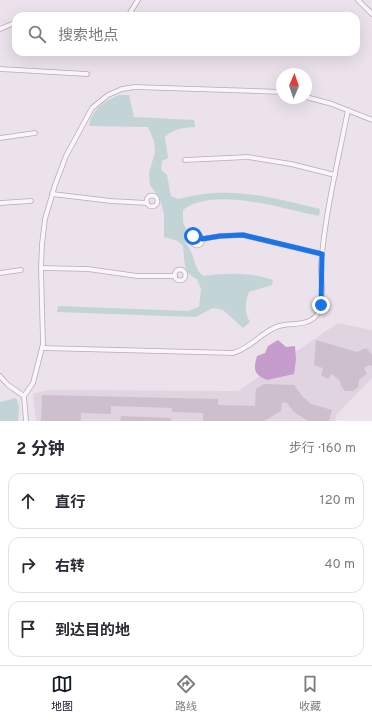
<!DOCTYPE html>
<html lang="zh">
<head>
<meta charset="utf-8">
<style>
  body { margin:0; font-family:Overpass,"Noto Sans SC",sans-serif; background:#f2f2f3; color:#2b2b33 }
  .compass { position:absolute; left:276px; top:68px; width:36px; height:36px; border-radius:50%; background:#fff; box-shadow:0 4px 16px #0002; rotate:2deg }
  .stop { position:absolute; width:12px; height:12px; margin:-9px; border:3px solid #1a73e8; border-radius:50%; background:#fff }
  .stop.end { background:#1a73e8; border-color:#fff; box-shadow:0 1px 4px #0008 }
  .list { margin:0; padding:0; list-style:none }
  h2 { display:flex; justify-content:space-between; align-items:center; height:52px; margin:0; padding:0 16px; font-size:17px }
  h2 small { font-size:13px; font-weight:400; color:#7c7c81 }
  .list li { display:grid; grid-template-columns:26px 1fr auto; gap:12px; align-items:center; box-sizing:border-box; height:56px; margin:0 8px 8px; padding:0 8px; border:1px solid #e1e1e2; border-radius:12px }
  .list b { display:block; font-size:15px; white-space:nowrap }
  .list em { font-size:13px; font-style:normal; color:#7c7c81 }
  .icon { flex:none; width:22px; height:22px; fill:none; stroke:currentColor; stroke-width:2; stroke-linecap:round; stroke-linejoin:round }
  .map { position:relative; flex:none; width:372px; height:421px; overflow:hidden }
  .search { position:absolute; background:#fff; box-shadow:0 4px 16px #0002; left:12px; right:12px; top:12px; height:44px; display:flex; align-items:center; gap:10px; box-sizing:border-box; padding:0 14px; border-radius:12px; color:#7c7c81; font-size:15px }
  .sheet { height:244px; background:#fff }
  nav { display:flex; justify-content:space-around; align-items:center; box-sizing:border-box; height:56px; border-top:1px solid #e1e1e2; background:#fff; font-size:11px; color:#7c7c81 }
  nav a { display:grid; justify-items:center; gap:2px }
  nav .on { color:#111827 }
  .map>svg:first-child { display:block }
</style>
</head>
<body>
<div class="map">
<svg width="372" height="421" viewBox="0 0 372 421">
  <rect width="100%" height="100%" fill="#ebe2eb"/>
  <polygon fill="#e0d4e0" points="338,323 372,330 372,378 337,414 335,421 36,421 33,394 49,390 238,391"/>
  <g fill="#c3d4d6">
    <path d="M119 95H129L134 117 194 120 195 127C183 128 174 128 165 137L168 158 162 161 161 170 167 175 171 196 178 199C232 185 268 197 320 209L319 216C283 209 214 186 183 210V222L187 231C182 245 188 243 192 254 196 263 195 269 203 276 228 273 249 272 273 280L272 285 249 292C245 303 244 312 250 322L243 328 223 310 213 308 195 317 57 312 58 306 188 311 199 307 201 289 197 279C182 273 185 259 183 246L178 241 164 237V214L160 199 150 185 149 173 155 152 154 141 148 127 89 126C91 110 104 101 119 95Z"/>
    <polygon points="16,398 19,406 18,421 0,421 0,402"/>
  </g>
  <path fill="#c69ccd" d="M278 340 286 347 295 346 296 360 294 374 267 380C254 374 253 370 257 356L265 353 268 346Z"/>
  <g fill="#cebfcf">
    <polygon points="316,340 357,352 366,348 372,355 372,366 369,365 364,368 367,374 359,380 358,387 353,391 345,391 341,386 340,381 332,374 328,379 321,375 323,368 314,365"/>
    <polygon points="264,384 294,385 302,396 311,404 332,410 329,421 308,421 294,412 287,403 282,402 281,411 264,421 203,421 203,413 172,412 172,408 111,406 111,414 81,413 81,421 41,421 42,395 218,399 218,405 255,406 256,389"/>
    <polygon points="121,416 171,418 171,421 120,421"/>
  </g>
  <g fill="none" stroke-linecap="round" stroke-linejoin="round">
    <defs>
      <g id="lane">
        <polyline points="358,0 372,14"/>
        <polyline points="128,16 138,0"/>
        <polyline points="0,29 12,24 16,24"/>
        <polyline points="0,69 87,74"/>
        <polyline points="306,97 332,104 372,120"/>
        <polyline points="0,138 35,133"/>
        <polyline points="185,160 248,157 291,164 335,175"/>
        <polyline points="52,194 111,201 147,203"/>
        <circle cx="152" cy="201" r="5.5"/>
        <polyline points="0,203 31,201"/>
        <circle cx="197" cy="240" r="5.5"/>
        <polyline points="202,239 220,236 243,235 322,254"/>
        <polyline points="41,268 88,269 137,276 175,276"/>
        <circle cx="180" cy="275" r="5.5"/>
        <polyline points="0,273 21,270"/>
        <path d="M42 348 233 353C252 348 262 331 279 326 292 323 307 326 316 316 327 303 320 281 321 265 325 213 338 161 348 110"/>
        <polyline points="0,376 8,385 24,396"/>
        <polyline points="26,421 24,396 33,383 43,344 41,268 42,244 45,219 55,185 66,156 92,108 108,95 122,89 135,87 282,92"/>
      </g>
    </defs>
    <use href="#lane" stroke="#b9aab9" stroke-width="5.5"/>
    <use href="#lane" stroke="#f9f5f9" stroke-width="4"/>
  </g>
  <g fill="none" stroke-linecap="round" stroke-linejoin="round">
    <polyline stroke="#1a73e8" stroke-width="5" points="193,236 199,235 202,239 220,236 243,235 322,254 321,305"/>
  </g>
</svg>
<svg class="compass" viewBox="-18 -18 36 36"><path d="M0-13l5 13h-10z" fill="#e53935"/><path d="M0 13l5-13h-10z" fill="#7c7c81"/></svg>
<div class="stop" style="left:193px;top:236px"></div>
<div class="stop end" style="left:321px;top:305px"></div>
<div class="search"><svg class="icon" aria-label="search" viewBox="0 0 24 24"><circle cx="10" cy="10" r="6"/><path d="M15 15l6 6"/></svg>搜索地点</div>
</div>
<section class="sheet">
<h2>2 分钟<small>步行 · 160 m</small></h2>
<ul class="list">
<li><svg class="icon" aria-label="ahead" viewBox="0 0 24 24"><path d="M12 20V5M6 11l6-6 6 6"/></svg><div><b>直行</b></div><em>120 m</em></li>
<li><svg class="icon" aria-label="right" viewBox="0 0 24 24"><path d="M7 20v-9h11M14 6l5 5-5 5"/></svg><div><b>右转</b></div><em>40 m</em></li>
<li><svg class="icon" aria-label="arrive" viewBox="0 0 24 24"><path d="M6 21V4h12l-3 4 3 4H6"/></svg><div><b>到达目的地</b></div></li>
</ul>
</section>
<nav>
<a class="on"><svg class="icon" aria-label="map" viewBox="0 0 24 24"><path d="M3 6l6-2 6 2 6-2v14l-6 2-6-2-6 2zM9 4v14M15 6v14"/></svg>地图</a>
<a><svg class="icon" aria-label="directions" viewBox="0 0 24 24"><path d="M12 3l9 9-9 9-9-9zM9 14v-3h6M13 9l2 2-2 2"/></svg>路线</a>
<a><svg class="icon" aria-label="saved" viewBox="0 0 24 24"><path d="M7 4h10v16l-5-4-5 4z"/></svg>收藏</a>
</nav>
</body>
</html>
